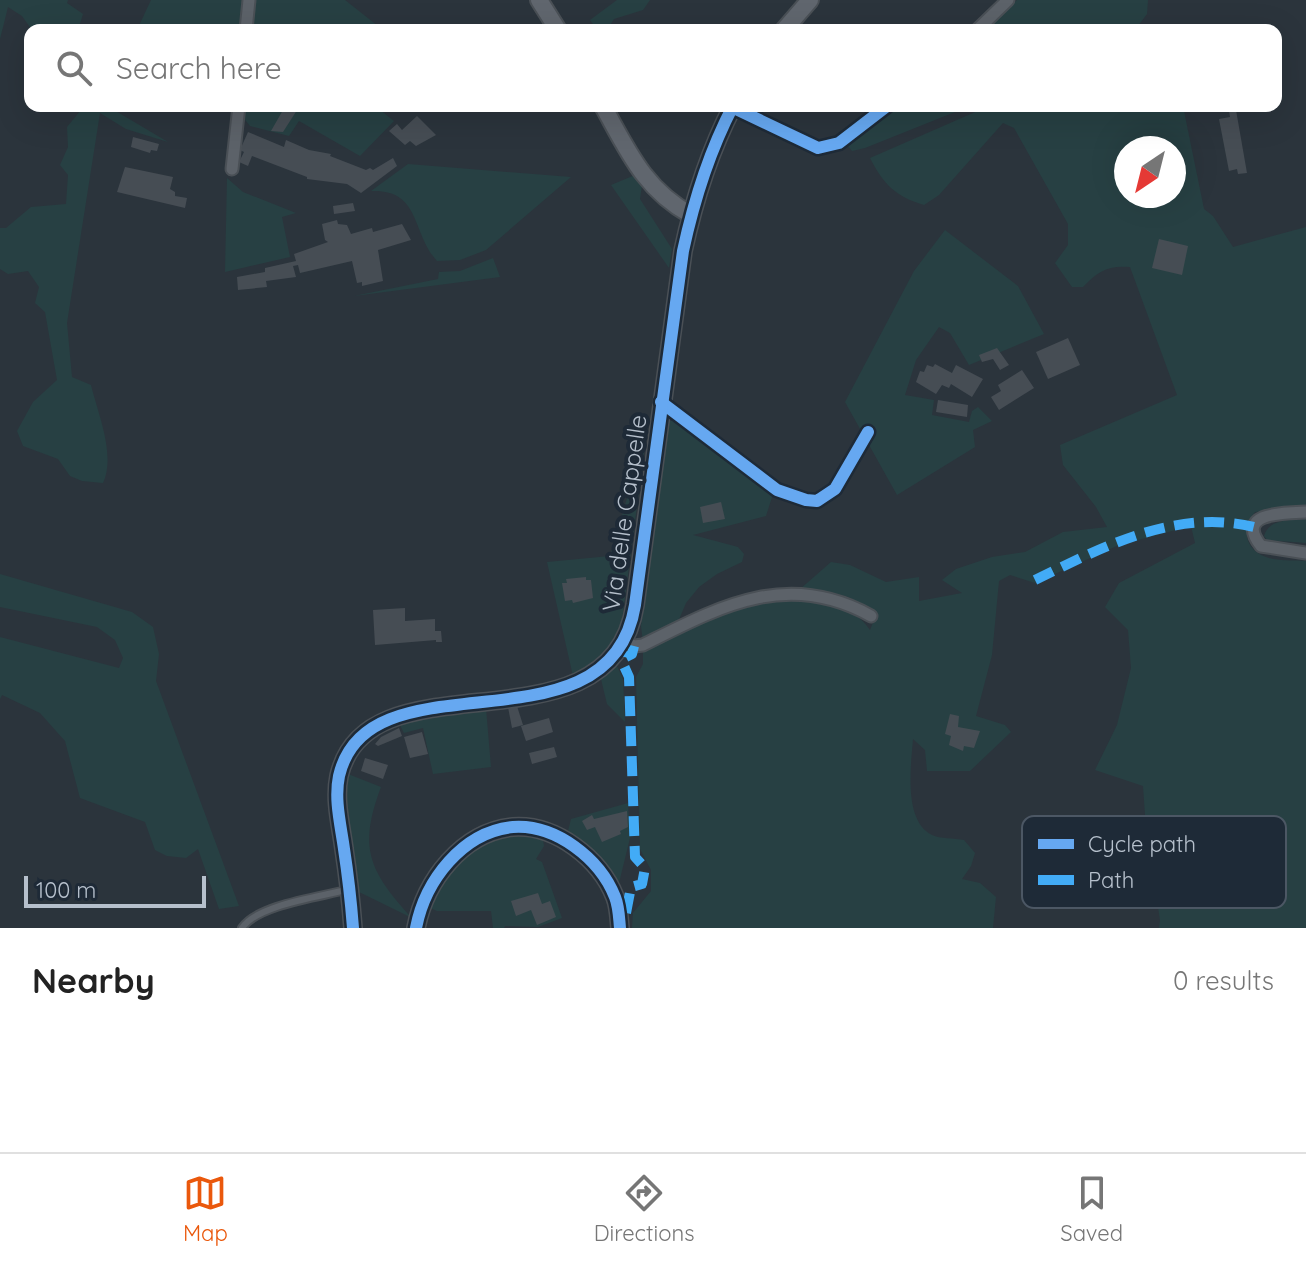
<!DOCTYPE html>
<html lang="en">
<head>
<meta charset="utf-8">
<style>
  body { margin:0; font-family:Quicksand,sans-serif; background:#f6f6f6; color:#222 }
  .compass { position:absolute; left:1114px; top:136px; width:72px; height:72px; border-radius:50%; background:#fff; box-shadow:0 8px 32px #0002; rotate:215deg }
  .scale { position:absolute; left:24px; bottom:20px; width:182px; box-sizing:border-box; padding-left:8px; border:4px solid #b6c0cc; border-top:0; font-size:22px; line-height:28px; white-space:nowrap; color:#b6c0cc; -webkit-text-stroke:6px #1e2a37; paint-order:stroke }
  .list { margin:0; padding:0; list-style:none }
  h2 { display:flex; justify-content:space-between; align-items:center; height:104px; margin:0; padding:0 32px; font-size:34px }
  h2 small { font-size:26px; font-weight:400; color:#767676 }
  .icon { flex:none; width:44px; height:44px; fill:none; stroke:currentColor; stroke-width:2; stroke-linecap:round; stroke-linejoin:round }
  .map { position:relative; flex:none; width:1306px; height:928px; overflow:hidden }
  .search { position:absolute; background:#fff; box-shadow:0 8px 32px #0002; left:24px; right:24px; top:24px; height:88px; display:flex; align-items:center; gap:20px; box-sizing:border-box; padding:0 28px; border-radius:16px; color:#767676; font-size:30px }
  .sheet { height:224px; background:#fff }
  nav { display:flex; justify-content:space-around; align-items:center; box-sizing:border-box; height:112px; border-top:2px solid #e0e0e0; background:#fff; font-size:22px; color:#767676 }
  nav a { display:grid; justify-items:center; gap:4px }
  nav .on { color:#ea580c }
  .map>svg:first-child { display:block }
</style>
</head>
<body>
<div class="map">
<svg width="1306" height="928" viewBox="0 0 1306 928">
  <rect width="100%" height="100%" fill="#2b343c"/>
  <g fill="#274043" fill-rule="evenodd">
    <polygon points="0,0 68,0 67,3 83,14 78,30 32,30 22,16 8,7 0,39"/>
    <polygon points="151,0 244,0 241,30 137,30"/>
    <polygon points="254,0 345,0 383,30 251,30"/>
    <polygon points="617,0 650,0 643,10 614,19 607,30 597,30 590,20"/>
    <polygon points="1017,0 1148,0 1147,14 1135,30 987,30"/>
    <path d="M79 106H113L114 110 168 142 126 129 100 113 67 323 72 377 91 385C98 414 116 455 103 483L82 481 70 476 58 459 23 446 17 431 33 402 57 380 45 312 35 303 39 287 28 271 8 274 0 269V228H6L31 207 66 204 68 175 60 165 68 147 67 127 81 110Z"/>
    <polygon points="243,106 375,106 394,121 360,156 299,121 289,136 250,126 242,116"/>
    <polygon points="898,106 970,106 865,148 852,151 848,146"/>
    <path d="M989 106H1183L1204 209 1213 216 1233 247 1306 227V506L1255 512C1239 532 1247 554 1273 559 1284 561 1295 560 1306 561V928H1159L1160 920 1146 829 1143 786 1095 770 1117 725 1131 668 1128 630 1105 607 1119 583 1195 543 1191 526 1119 545 1035 583 1010 575 999 581 992 655 976 716 1005 725 1011 732 970 771H927L925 750 913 739C911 765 903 821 932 835 940 839 954 838 964 840L975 853 971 866 962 879 980 883 996 897 993 928H632L633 913 651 891V870L640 849 636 677 643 664V648C667 636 691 621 715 613 760 598 840 585 870 630L876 615C853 594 830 590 799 590L831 562 850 565 886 582 919 577V601L962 593 942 580 956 569 992 557 1025 552 1063 532 1107 527 1096 507 1063 465 1060 445 1177 395 1130 267C1108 265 1098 271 1083 287H1072L1055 263 1068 245V224L1014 128 1003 123 939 195 924 205C895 196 884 185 870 158ZM1126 148H1174V196H1126Z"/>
    <path d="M408 164 571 177 486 250 460 260 437 261C411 232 421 189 371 191Z"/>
    <polygon points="635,175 642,185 640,199 672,249 669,268 611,185"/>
    <polygon points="227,178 243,192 296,213 282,217 290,257 225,272"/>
    <polygon points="945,230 1018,286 1044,334 969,365 950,333 939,327 916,360 905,395 934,400 932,415 969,422 972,411 978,407 992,421 973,430 975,447 897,495 845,402 914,271"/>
    <polygon points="493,258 500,277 354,296 438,279 439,272 460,271"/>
    <polygon points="668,421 674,421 773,494 766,516 693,535 738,547 744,554 742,562 717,574 699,587 686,603 677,624 643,642 641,626"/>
    <polygon points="647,430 621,628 606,652 573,676 547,562 610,556"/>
    <path d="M1306 519V543L1267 540 1264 536C1269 518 1290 521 1306 519Z"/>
    <polygon points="0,574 132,612 153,627 159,654 156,681 239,906 219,909 198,849 186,858 167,856 155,850 145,822 80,798 65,741 40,713 2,695 0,699 0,637 119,668 123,658 115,640 97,627 0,607"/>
    <polygon points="616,664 623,679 625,722 607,704 601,679"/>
    <polygon points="486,708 491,767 433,774 423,728 404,733 400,725 413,719"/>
    <path d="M348 774 381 787C358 848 369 871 412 918L355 890C350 854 338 810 348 774Z"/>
    <polygon points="628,803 630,838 619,883 592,849 568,831 571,819"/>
    <path d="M506 835H524L543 840 544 846 536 859 542 862 562 918 538 927 505 926 504 928H493L491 911H437L428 907C445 873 467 845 506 835Z"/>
  </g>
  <g fill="#464d54">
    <polygon points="277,106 299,107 283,132 271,131 283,110"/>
    <polygon points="1236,110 1247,173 1238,174 1237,169 1229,171 1219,119 1230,117 1229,111"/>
    <polygon points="417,116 436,135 416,146 410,141 405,145 389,131 397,124 402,130"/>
    <polygon points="248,132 284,147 286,140 309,150 331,154 330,156 366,170 370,168 373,170 393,158 397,166 361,193 347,184 307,179 307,177 252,156 248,166 239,162 244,152 240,150"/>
    <polygon points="133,137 159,144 157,151 151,150 150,153 131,147"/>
    <polygon points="125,167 173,177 170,189 175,192 175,196 187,198 185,208 117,192"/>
    <polygon points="353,203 355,211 334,214 333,206"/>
    <polygon points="337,220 338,224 347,225 351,234 372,228 373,232 402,224 411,240 378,250 383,281 362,286 362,282 357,283 352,261 300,273 298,265 293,266 296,277 266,281 267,287 238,290 237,277 265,272 265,268 296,261 294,254 328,242 325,240 322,224"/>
    <polygon points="1159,239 1188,246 1182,275 1152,268"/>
    <polygon points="1068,338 1080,365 1048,379 1036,352"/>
    <polygon points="997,348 1009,365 1000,370 993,359 982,362 979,355"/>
    <polygon points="935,364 952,373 956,365 983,379 972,397 951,384 949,388 942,385 936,394 916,382 920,371 924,372 927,365 933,367"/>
    <polygon points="1022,370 1034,388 999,410 991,397 1001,391 998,385"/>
    <polygon points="938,400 968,405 967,417 936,412"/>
    <polygon points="721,502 725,519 703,523 700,507"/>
    <polygon points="586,577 586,580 591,580 593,598 573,603 572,600 565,601 562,583 567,583 566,579"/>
    <polygon points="405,608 405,621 435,619 435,631 441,631 442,642 436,642 436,640 375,645 373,610"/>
    <polygon points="517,706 523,725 512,728 508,707"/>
    <polygon points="950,714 959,716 958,727 980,731 974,748 964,746 963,751 949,745 951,736 945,734"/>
    <polygon points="549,718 553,732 526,741 521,726"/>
    <polygon points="399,728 402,736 378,746 375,744 381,737"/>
    <polygon points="422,732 428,754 410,758 404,737"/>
    <polygon points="554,747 557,757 532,764 529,753"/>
    <polygon points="365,758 388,765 383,779 361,771"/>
    <polygon points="627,811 628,827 620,831 621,834 602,842 595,827 587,830 582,821 592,815 594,819"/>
    <polygon points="538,893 542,904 550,901 556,917 537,925 531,910 516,916 511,901"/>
  </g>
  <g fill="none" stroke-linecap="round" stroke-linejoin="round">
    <defs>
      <path id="lane" d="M242 928C257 905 319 897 346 890"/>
      <g id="street">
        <polyline points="246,30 249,0"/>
        <polyline points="977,30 1008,0"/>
        <polyline points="732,107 818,148 839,143 887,106"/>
        <polyline points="232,169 239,106"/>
        <polyline points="661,402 777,490 806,500 817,501 835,489 868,432"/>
        <path d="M1306 512C1285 513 1234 512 1261 546L1306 553"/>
        <path d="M623 641 634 646 643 645C719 607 787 569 871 616"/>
      </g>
      <g id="secondary">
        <polyline points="539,0 558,30"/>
        <polyline points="784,30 810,0"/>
        <path d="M603 106C628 151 644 189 691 215"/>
        <path d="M353 928C351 902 348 875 344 849 341 826 334 800 339 776 368 649 610 761 635 605L683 251C694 200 709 152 733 106"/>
        <path d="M416 928C425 881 462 832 513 827 556 824 600 859 615 897 619 907 619 918 620 928"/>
      </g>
    </defs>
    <use href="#lane" stroke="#4a5056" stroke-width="10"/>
    <use href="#street" stroke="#4a5056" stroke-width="15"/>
    <use href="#secondary" stroke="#4a5056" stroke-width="20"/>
    <use href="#lane" stroke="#5c6269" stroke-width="6"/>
    <use href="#street" stroke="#5c6269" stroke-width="11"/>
    <use href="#secondary" stroke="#60666e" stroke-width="16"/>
    <g stroke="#42abf6" stroke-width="10" stroke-dasharray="20 10" stroke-linecap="butt">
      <path d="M1035 580C1103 547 1176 508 1254 527"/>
      <polyline points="626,913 631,887 642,884 645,868 635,857 629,677 624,666 626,657 632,654 634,646"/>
    </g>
    <defs>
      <g id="cycleway">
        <polyline points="732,107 818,148 839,143 887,106"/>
        <polyline points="661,402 777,490 806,500 817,501 835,489 868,432"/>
        <path d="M353 928C351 902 348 875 344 849 341 826 334 800 339 776 368 649 610 761 635 605L683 251C694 200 709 152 733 106"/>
        <path d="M416 928C425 881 462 832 513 827 556 824 600 859 615 897 619 907 619 918 620 928"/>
      </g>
    </defs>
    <use href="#cycleway" stroke="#1e2a37" stroke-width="17"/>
    <use href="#cycleway" stroke="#66a8f1" stroke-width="12"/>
  </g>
  <g text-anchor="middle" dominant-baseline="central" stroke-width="8" stroke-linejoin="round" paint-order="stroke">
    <g font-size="24" fill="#b6c0cc" stroke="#1e2a37">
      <text transform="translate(624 513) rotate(-82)">Via delle Cappelle</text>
    </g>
  </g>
  <rect x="1022" y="816" width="264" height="92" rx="12" fill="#1e2a37" stroke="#4c5764" stroke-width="2"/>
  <rect x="1038" y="839" width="36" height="10" fill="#66a8f1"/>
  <rect x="1038" y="875" width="36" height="10" fill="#42abf6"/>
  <g font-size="22" fill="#b6c0cc">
    <text x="1088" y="852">Cycle path</text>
    <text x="1088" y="888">Path</text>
  </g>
</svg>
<svg class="compass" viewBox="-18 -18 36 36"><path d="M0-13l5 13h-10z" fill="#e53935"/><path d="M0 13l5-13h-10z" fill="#767676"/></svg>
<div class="scale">100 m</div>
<div class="search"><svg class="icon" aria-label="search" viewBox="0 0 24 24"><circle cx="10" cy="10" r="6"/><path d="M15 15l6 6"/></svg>Search here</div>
</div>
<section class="sheet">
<h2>Nearby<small>0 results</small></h2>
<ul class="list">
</ul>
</section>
<nav>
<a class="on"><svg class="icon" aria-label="map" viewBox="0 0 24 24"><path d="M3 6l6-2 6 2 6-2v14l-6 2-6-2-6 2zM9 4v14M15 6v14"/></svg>Map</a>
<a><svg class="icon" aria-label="directions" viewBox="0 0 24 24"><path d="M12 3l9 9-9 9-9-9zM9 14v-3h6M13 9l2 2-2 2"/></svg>Directions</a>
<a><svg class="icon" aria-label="saved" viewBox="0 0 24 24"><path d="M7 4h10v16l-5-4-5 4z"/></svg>Saved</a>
</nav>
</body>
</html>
